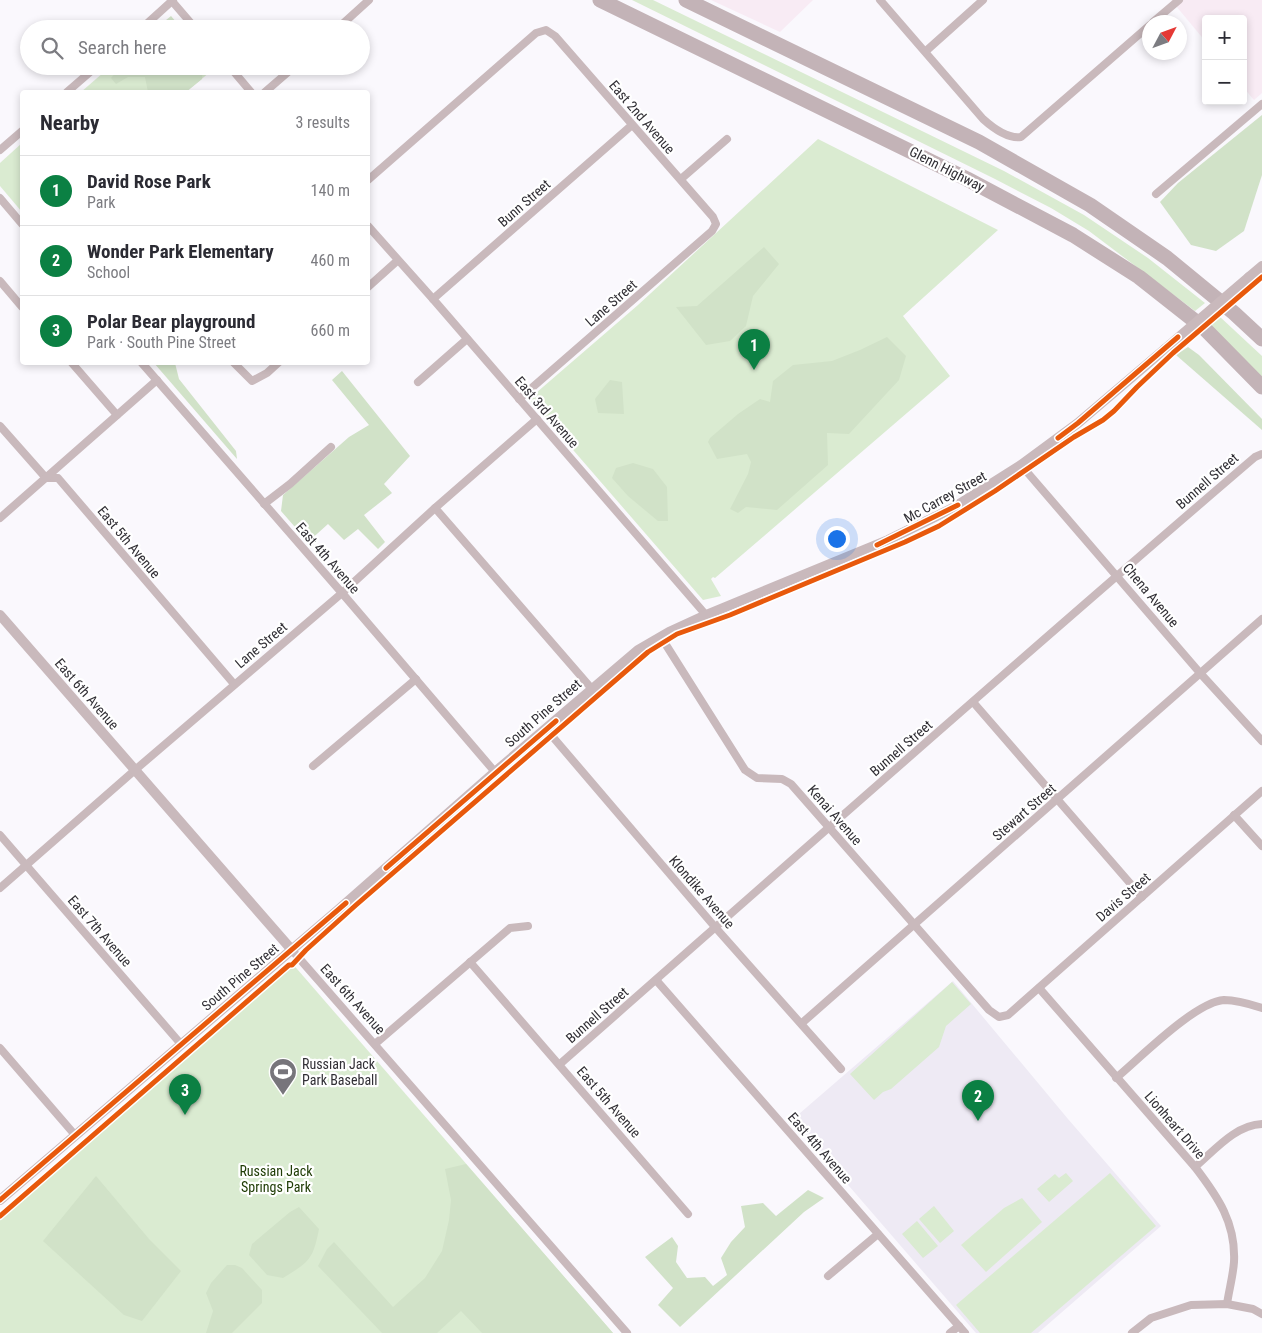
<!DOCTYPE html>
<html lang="en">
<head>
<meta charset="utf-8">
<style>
  body { margin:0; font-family:"Roboto Condensed",sans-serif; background:#f2f2f3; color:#2b2b33 }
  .controls { position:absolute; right:15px; top:15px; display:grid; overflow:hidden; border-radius:5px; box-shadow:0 2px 8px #0003 }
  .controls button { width:45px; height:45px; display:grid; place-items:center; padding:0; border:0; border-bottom:1px solid #e1e1e2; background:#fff; color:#2b2b33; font:25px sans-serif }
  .compass { position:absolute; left:1142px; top:15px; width:45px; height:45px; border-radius:50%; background:#fff; box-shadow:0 2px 8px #0003; rotate:49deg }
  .you { position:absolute; left:836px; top:538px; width:18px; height:18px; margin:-12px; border:4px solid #fff; border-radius:50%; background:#1a73e8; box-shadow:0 0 0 8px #1a73e833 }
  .badge { display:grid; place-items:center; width:32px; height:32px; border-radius:50%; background:#0b8043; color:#fff; font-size:16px; font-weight:700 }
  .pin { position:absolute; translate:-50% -41px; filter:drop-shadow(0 1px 2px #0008) }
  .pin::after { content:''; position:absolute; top:26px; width:18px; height:15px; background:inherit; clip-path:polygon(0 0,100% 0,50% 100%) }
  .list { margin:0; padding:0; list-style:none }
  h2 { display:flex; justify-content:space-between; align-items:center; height:65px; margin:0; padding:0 20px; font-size:21px }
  h2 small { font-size:16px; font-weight:400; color:#7c7c81 }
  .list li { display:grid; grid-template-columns:32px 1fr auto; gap:15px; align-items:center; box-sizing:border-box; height:70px; padding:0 20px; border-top:1px solid #e1e1e2 }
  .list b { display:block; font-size:19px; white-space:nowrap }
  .list p { margin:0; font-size:16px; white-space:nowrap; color:#7c7c81 }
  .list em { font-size:16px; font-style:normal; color:#7c7c81 }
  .icon { flex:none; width:28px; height:28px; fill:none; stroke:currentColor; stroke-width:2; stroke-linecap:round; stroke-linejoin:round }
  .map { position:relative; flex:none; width:1262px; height:1333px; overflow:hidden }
  .search { position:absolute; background:#fff; box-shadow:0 2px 8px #0003; left:20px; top:20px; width:350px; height:55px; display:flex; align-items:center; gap:12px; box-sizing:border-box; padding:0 18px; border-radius:28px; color:#7c7c81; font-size:19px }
  .panel { position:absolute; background:#fff; box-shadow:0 2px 8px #0003; left:20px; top:90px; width:350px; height:275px; border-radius:5px }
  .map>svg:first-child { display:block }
</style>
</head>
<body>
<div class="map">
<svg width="1262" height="1333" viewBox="0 0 1262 1333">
  <rect width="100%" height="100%" fill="#faf8fd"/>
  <g fill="#f8ebf4">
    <polygon points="711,0 813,0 780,32"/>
    <polygon points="1171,0 1262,0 1262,93 1254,100 1243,87 1243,19 1206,19 1206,42"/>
  </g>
  <polygon fill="#eeeaf4" points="953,981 1068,1119 1161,1226 1038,1333 976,1333 792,1120"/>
  <g fill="#daebd1">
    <polygon points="632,0 653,0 1004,171 1084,215 1148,258 1205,303 1195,311 1089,231 1051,208 995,179"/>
    <polygon points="111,66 215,66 216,67 186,92 81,92"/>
    <polygon points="818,139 998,230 903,316 950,376 743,554 715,578 713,577 711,579 721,596 703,600 529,399 638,305"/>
    <polygon points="22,143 22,212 0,186 0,163"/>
    <polygon points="1219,316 1262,356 1262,377 1208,325"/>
    <polygon points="291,962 613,1333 0,1333 0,1217"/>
    <polygon points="952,982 971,1004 946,1026 939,1047 891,1089 883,1092 874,1100 850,1074"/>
    <polygon points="1066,1173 1073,1181 1049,1202 1037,1189 1055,1174 1059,1178"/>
    <polygon points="1110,1173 1156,1226 1031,1333 980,1333 956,1305"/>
    <polygon points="1022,1198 1042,1222 986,1272 961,1245 1004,1208"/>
    <polygon points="934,1206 954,1231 940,1243 919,1219"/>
    <polygon points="917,1221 938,1246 923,1258 902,1234"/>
  </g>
  <g fill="#d1e2c8">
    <polygon points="171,16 182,29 155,29"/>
    <polygon points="122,66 203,66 202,79 186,92 148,92 145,77 128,77 116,84 111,78"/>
    <polygon points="1262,115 1262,175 1244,231 1216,251 1191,245 1160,202 1178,183"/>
    <polygon points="764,247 779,264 753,296 746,326 730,341 706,345 676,307 697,306"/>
    <polygon points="887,337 906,356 899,380 849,434 827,433 828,465 777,510 746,507 738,513 730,509 748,474 751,462 747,454 717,459 708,442 710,438 738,414 760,399 770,402 773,381 793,365 832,361 860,350"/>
    <polygon points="1188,347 1199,355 1262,419 1262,430 1176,355"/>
    <polygon points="154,363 175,363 179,379 236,451 237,459"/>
    <polygon points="342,371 410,456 384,484 392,493 364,515 385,542 378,549 358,529 344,540 328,524 308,542 281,511 283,495 349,437 369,425 332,380"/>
    <polygon points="610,380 622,382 624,414 598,413 595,399"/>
    <polygon points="633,463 653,469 667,487 668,521 658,521 628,496 612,478 616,468"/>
    <polygon points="466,1164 613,1333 482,1333 461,1311 437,1333 382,1333 318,1266 327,1249 334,1242 393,1307 425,1278 442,1251 449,1220 451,1200 445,1169"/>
    <polygon points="96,1176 149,1239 181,1271 142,1321 124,1315 43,1241"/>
    <polygon points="808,1190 824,1198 804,1212 680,1327 658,1305 673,1288 645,1257 672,1237 678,1246 676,1262 687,1278 705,1277 713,1286 727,1275 721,1258 731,1242 745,1227 741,1206 763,1203 776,1216"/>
    <path d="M299 1207 319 1229C313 1260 309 1262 283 1278L267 1275 249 1255 252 1244 290 1212Z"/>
    <polygon points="227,1265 235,1265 242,1268 262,1290 262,1303 232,1333 206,1333 213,1311 206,1293 211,1283"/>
  </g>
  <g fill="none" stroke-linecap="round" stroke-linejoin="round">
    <g stroke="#c9b9bc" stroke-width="8">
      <polyline points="171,0 196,29"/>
      <path d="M880 0 983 119C993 128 1007 139 1021 137L1150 25"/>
      <polyline points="1153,22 1179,0"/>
      <polyline points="141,29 173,0"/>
      <polyline points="337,29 369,0"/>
      <polyline points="926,51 983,0"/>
      <polyline points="229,66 251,92"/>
      <polyline points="67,92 97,66"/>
      <polyline points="265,92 295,66"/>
      <polyline points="0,150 22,131"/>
      <polyline points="681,179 727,139"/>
      <polyline points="368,180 536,33 546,30 555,36 713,217 716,224 712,231 519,399"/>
      <polyline points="1156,194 1262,104"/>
      <polyline points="0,198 22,224"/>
      <polyline points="368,226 433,299 706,615"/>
      <polyline points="0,281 22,307"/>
      <polyline points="368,287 397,261"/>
      <polyline points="433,299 632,125"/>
      <polyline points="71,362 117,415"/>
      <polyline points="141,362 342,593 495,772"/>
      <polyline points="233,362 252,381 267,373 279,362"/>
      <polyline points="418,382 467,339"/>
      <polyline points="0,426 46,478 58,478 234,684"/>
      <polyline points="1021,465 1200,673 1262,741"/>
      <polyline points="264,504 290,484 331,447"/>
      <polyline points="435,508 592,689"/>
      <polyline points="0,518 157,380"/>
      <polyline points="661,637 745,770 757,778 782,779 791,784 989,1010 999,1017 1008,1015 1262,791"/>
      <polyline points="973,702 1142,897"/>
      <polyline points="546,729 715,927 841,1069"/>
      <polyline points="313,766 416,679"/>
      <polyline points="1234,815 1262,846"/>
      <polyline points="0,835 180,1043"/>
      <polyline points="0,888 135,770 342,593 435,508 537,419"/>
      <polyline points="291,949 627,1333"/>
      <polyline points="470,962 688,1214"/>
      <polyline points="656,980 965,1333"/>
      <path d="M1039 988 1195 1167C1218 1197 1236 1223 1234 1262 1233 1276 1229 1290 1227 1304"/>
      <polyline points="802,1023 1262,619"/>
      <polyline points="375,1044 510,928 528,926"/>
      <polyline points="0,1048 75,1135"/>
      <path d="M560 1064C791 861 1021 657 1255 457L1262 454"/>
      <path d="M1116 1078C1140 1058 1195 1002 1224 1000 1237 1000 1250 1004 1262 1008"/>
      <path d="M1195 1167C1214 1151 1235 1125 1262 1124"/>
      <polyline points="828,1276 878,1234"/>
      <polyline points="950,1333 959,1326"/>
      <polyline points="1132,1333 1151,1318 1191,1305 1227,1304 1253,1309 1262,1314"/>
    </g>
    <g stroke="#c9b9bc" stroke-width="10">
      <polyline points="1249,277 1262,266"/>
      <polyline points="0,615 291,949"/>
      <polyline points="0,1200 338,910 495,772 638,650 669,632 706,615 888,540 953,508 1021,465 1078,423 1165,349"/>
    </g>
    <g stroke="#c3b3b7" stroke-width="15">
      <polyline points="600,0 967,179 1073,235 1139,277 1205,329 1262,387"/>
      <polyline points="686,0 979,142 1090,205 1167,258 1234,313 1262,339"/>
    </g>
    <polyline stroke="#c9b9bc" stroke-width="10" points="1165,349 1249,277"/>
    <defs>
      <g id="cycleway">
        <polyline points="1058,438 1078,423 1178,337"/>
        <polyline points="877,545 958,505"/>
        <polyline points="386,868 556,721"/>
        <polyline points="0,1200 346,903"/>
        <polyline points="0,1216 289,965 292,965 306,950 356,905 648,652 677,634 730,615 905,542 939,526 995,491 1074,437 1103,420 1114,411 1137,387 1173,353 1262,277"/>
      </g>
    </defs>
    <use href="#cycleway" stroke="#fff" stroke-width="8"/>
    <use href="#cycleway" stroke="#e8590c" stroke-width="5"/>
  </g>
  <defs>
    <symbol id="stadium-pin" viewBox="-11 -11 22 30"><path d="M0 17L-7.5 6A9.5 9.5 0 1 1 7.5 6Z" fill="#77757b" stroke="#fff"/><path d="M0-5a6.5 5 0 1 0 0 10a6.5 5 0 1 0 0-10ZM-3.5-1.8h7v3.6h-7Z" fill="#fff"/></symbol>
  </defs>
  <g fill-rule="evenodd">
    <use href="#stadium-pin" x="267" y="1056" width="32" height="43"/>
  </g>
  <g text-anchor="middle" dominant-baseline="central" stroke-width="4.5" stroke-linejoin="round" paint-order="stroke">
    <g font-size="14" fill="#312f35" stroke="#fff">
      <text transform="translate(642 117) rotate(49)">East 2nd Avenue</text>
      <text transform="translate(947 169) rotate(27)">Glenn Highway</text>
      <text transform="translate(524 203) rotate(-41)">Bunn Street</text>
      <text transform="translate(611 303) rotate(-41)">Lane Street</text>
      <text transform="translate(547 412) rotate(49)">East 3rd Avenue</text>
      <text transform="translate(1207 481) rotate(-41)">Bunnell Street</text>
      <text transform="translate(945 497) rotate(-29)">Mc Carrey Street</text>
      <text transform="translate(129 542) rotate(50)">East 5th Avenue</text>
      <text transform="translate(328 558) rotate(49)">East 4th Avenue</text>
      <text transform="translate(1151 595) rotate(50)">Chena Avenue</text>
      <text transform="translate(261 645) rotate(-40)">Lane Street</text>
      <text transform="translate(87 694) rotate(49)">East 6th Avenue</text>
      <text transform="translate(543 713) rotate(-41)">South Pine Street</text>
      <text transform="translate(901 748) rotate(-41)">Bunnell Street</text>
      <text transform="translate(1024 812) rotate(-41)">Stewart Street</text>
      <text transform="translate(835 815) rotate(49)">Kenai Avenue</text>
      <text transform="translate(702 892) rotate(49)">Klondike Avenue</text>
      <text transform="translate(1123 897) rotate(-41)">Davis Street</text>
      <text transform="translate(100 931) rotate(49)">East 7th Avenue</text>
      <text transform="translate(240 977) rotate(-40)">South Pine Street</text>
      <text transform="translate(353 999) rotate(48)">East 6th Avenue</text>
      <text transform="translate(597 1015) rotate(-41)">Bunnell Street</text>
      <text transform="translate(609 1102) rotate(49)">East 5th Avenue</text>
      <text transform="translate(1175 1125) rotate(49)">Lionheart Drive</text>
      <text transform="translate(820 1148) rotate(49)">East 4th Avenue</text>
    </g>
    <g font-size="14" fill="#312f35" stroke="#fff" text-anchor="start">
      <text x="302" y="1064">Russian Jack<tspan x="302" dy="16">Park Baseball</tspan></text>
    </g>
    <g font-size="14" fill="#203d06" stroke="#fff">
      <text x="276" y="1171">Russian Jack<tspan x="276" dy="16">Springs Park</tspan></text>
    </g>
  </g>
</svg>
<div class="controls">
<button>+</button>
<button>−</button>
</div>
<svg class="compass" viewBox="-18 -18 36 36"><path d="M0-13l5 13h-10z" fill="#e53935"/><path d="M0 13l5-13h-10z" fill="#7c7c81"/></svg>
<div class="you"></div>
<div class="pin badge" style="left:754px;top:370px">1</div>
<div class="pin badge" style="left:978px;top:1121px">2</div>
<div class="pin badge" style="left:185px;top:1115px">3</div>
<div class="search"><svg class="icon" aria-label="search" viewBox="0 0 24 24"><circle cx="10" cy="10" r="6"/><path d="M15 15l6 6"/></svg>Search here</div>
<section class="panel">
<h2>Nearby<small>3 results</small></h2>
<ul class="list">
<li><span class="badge">1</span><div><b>David Rose Park</b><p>Park</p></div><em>140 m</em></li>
<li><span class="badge">2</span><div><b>Wonder Park Elementary</b><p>School</p></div><em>460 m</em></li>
<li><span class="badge">3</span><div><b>Polar Bear playground</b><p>Park · South Pine Street</p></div><em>660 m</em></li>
</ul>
</section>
</div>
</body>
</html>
